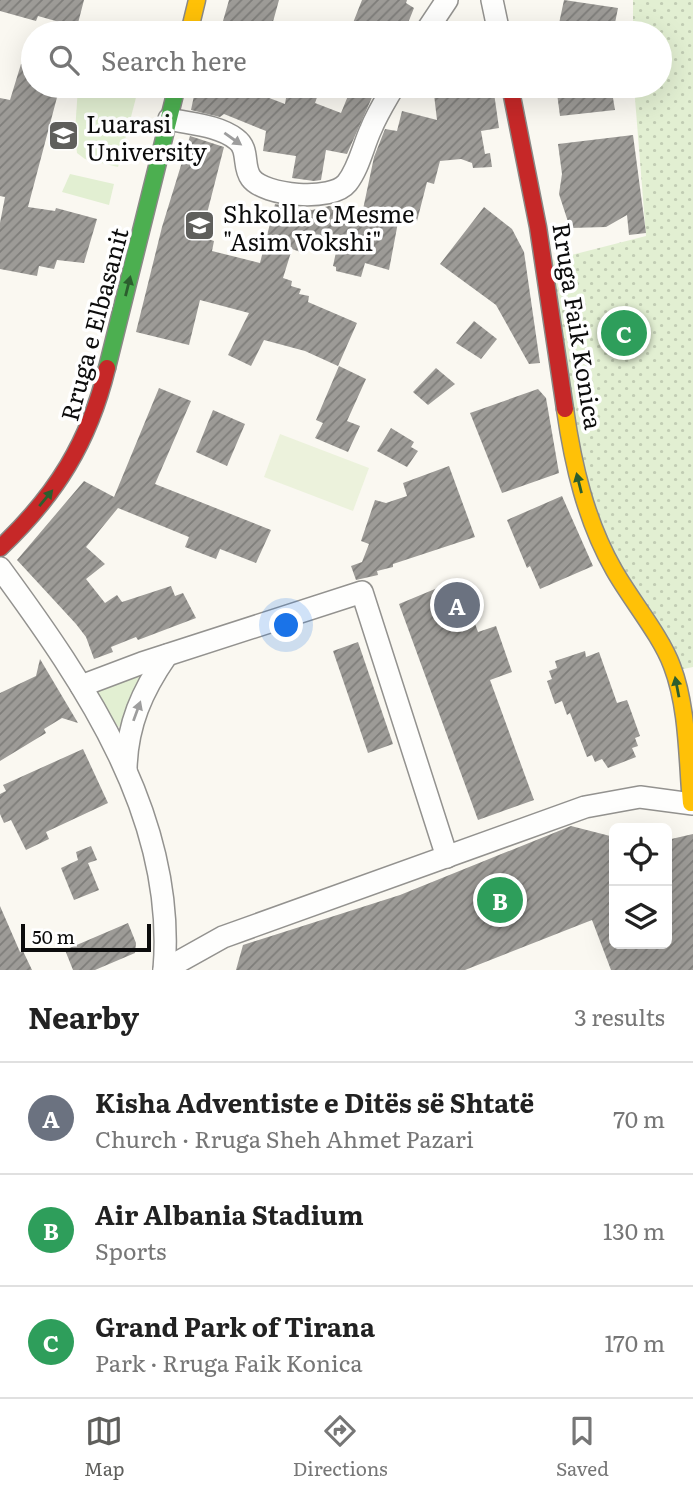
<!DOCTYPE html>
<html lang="en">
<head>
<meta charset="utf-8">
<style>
  body { margin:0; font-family:Literata,serif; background:#f2f2f2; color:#222 }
  .controls { position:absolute; right:21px; bottom:21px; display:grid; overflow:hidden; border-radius:10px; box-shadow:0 7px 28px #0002 }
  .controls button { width:63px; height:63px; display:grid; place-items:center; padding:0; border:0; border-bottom:2px solid #e0e0e0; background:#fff; color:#222; font:35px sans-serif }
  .scale { position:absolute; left:21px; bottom:18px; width:130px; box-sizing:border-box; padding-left:7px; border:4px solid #0c0c0c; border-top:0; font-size:19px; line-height:24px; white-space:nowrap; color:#0c0c0c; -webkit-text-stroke:5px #fff; paint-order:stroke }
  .you { position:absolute; left:287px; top:626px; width:24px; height:24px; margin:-18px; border:5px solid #fff; border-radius:50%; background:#1a73e8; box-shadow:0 0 0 10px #1a73e833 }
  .badge { display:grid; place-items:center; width:46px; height:46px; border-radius:50%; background:#5f5f5c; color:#fff; font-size:23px; font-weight:700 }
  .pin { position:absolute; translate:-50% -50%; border:4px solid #fff; box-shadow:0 2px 7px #0006 }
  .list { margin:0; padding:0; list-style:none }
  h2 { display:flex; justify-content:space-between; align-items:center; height:91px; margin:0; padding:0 28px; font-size:30px }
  h2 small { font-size:23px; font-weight:400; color:#767676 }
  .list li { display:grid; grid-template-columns:46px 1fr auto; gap:21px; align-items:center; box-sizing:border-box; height:112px; padding:0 28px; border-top:2px solid #e0e0e0 }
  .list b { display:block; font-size:26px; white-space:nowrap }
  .list p { margin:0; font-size:23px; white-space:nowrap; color:#767676 }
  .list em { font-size:23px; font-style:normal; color:#767676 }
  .icon { flex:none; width:38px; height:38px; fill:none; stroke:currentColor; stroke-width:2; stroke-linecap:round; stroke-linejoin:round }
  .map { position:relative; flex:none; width:693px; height:970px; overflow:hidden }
  .search { position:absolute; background:#fff; box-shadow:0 7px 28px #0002; left:21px; right:21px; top:21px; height:77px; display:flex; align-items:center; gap:18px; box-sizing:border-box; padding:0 24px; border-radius:38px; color:#767676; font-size:26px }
  .sheet { height:427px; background:#fff }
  nav { display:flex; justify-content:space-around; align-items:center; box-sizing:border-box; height:98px; border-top:2px solid #e0e0e0; background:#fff; font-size:19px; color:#767676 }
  nav a { display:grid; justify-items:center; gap:4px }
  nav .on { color:#5f5f5c }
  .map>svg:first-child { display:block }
</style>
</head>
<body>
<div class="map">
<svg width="693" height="970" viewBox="0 0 693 970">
  <defs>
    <pattern id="park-dots" width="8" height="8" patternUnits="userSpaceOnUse" patternTransform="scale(1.75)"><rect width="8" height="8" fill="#e2efd2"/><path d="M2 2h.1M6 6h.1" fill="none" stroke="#c1ccb3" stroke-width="1.8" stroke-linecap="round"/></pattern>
    <pattern id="building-hatch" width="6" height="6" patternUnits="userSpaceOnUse" patternTransform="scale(1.75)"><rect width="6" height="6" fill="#9d9b97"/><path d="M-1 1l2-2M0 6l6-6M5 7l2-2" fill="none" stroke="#7e7d7a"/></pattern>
  </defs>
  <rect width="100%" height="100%" fill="#faf8f1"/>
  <g fill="#e2efd2">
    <polygon points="78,86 139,86 118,167 85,159 77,153 75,133"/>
    <polygon points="70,174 114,184 109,205 62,192"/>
    <polygon points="139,674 142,679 122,725 118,727 96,691"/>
  </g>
  <polygon fill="url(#park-dots)" points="633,0 693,0 693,667 674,671 597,534 544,262 646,236 634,86 660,86 660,33 633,33"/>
  <polygon fill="#ecf2dc" points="280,434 369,468 353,511 264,477"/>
  <g fill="url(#building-hatch)">
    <polygon points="0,0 84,0 77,27 38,16 36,21 0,11"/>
    <polygon points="229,0 279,0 271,29 259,26 257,33 242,33 221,28"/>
    <polygon points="362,0 407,0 406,3 414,8 404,33 349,33"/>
    <polygon points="564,0 618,8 613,33 557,33"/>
    <polygon points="21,64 33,67 33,86 60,86 28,207 55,211 56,208 97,219 84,263 57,260 54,269 39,266 37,276 0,269 0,223 5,197 0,196 0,98 10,100"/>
    <polygon points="196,86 259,86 256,93 285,104 287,92 290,92 293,86 321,86 315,103 341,113 352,86 377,86 347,154 326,150 321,180 314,181 292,178 296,156 263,151 266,131 224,114 220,117 191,110"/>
    <polygon points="433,86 493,86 499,128 481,131 485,154 490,153 492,167 473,168 472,163 461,159 440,161 434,184 427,182 417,221 399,217 389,270 365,263 361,277 336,271 336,267 333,266 336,252 309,245 306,254 292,249 283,278 292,281 291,286 301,289 299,294 309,296 308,302 357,323 338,366 305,351 264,340 251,366 228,355 249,313 200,300 189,345 136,332 162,227 190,136 224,147 201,237 214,241 212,251 260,263 275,204 312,210 329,206 362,214 374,157 385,129 397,131 402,111 437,120"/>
    <polygon points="556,86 611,86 615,110 560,116"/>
    <polygon points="633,135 646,233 629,235 627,215 606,227 570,228 559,194 562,174 558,144"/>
    <polygon points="484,207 512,229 524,252 540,363 529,364 496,305 440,264"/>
    <polygon points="474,321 497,339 481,359 456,343"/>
    <polygon points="339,366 366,379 347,421 360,426 348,452 315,438 323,423 316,420"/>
    <polygon points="436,368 455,384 428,405 413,392"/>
    <polygon points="159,388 191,401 155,484 271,530 256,563 220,549 216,559 185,547 189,537 118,508 86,547 105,564 86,579 105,603 117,595 122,602 171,586 175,596 183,593 196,618 138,640 136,637 111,647 113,652 94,659 86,637 76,624 17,560 84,481 114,497"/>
    <polygon points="538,389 546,398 559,473 502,493 470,413"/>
    <polygon points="213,410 245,424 227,466 196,452"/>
    <polygon points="391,428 414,442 411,447 418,451 407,467 377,451"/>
    <polygon points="449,466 475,537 393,564 393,567 377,571 378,575 356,580 351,566 362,562 369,544 361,541 375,500 386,503 407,496 403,483"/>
    <polygon points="562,496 593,566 540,589 530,566 527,568 507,520"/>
    <polygon points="461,585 478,632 496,626 512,672 490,680 534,800 478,820 399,604 435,589"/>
    <polygon points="358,642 393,744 368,753 333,651"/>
    <polygon points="585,651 586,657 599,652 617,703 627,700 640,736 635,738 638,746 632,748 636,757 608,768 602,759 595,762 592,755 587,757 570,713 567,715 562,701 555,704 547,681 552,679 549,671 557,668 555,661"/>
    <polygon points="40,659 78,723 62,718 44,729 46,733 0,761 0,693 36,676"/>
    <polygon points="83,749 108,803 46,832 49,839 26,850 11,820 4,823 0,814 0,794 6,791 3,785"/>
    <polygon points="571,826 614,837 614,944 667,944 667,840 693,834 693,970 611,970 592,920 465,970 236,970 243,945 400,895"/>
    <polygon points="91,846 97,860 88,863 99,890 74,900 61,868 78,860 76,852"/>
    <polygon points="0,906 20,952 23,951 32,970 0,970"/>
    <polygon points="128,923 136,943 135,953 95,970 73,970 65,950"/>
  </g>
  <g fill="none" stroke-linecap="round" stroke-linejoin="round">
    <defs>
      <g id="street">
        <polyline points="492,0 499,33"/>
        <polyline points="425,33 447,0"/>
        <path d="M169 119C190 124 218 125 236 139 250 149 242 166 251 178 264 196 332 202 347 183 359 168 363 146 371 129 377 114 386 100 394 86"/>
        <path d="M0 568C86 685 177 818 164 970"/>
        <polyline points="81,686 142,663 362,592 447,857"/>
        <path d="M126 769C127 725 142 691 167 655"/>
        <polyline points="164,970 223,937 585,807 640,797 693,804"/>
      </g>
      <polyline id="fast" points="107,368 177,86"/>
      <g id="slow">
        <polyline points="189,33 197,0"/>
        <path d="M565 409C573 465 586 521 614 570 631 600 661 636 672 666 688 708 687 759 691 803"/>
      </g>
      <g id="jam">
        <polyline points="510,86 538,227 565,409"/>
        <path d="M0 548C56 495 89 442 107 368"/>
      </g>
    </defs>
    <use href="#street" stroke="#93928f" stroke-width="24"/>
    <use href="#fast" stroke="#8a8986" stroke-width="19"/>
    <use href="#slow" stroke="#8a8986" stroke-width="19"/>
    <use href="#jam" stroke="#8a8986" stroke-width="19"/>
    <use href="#street" stroke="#fefefd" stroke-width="21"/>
    <use href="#fast" stroke="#4caf50" stroke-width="16"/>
    <use href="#slow" stroke="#ffc107" stroke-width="16"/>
    <use href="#jam" stroke="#c62828" stroke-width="16"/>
  </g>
  <defs><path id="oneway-solid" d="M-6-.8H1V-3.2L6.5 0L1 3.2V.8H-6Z" transform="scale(1.75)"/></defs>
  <g fill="#9d9d9d">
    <use href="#oneway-solid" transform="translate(233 139) rotate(35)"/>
    <use href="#oneway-solid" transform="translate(137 711) rotate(-70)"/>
  </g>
  <g fill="#2c5e2e">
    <use href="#oneway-solid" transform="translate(128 286) rotate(-76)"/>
    <use href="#oneway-solid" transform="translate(579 483) rotate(-104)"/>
    <use href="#oneway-solid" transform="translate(46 498) rotate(-50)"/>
    <use href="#oneway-solid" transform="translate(677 687) rotate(-101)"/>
  </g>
  <defs>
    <symbol id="university-square" viewBox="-11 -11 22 22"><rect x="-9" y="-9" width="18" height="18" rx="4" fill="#5f5f5c" stroke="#fff"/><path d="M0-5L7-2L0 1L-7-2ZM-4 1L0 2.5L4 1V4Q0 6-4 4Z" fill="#fff"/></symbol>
    <symbol id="school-square" viewBox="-11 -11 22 22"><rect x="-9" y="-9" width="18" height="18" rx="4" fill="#5f5f5c" stroke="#fff"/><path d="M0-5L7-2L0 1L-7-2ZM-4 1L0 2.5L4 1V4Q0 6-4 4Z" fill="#fff"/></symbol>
  </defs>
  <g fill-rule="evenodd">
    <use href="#university-square" x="46" y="118" width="35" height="35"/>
    <use href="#school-square" x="182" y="208" width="35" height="35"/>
  </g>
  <g text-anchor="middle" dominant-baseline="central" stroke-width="7" stroke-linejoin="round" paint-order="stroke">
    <g font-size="24" fill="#0c0c0c" stroke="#fff" text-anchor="start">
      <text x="86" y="122">Luarasi<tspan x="86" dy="28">University</tspan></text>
      <text x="223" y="212">Shkolla e Mesme<tspan x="223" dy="28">"Asim Vokshi"</tspan></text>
    </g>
    <g font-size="24" fill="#0c0c0c" stroke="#fff">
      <text transform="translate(93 324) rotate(-75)">Rruga e Elbasanit</text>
      <text transform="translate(579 326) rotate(81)">Rruga Faik Konica</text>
    </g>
  </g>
</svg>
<div class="controls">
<button><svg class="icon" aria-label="locate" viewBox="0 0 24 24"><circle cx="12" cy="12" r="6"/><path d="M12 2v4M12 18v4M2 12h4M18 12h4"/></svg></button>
<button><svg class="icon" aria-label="layers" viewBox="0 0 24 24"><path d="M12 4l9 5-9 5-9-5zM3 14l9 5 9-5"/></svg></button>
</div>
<div class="scale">50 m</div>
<div class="you"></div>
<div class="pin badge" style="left:457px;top:605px;background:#6b7280">A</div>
<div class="pin badge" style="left:500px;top:900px;background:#2e9e5b">B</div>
<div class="pin badge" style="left:624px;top:333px;background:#2e9e5b">C</div>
<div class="search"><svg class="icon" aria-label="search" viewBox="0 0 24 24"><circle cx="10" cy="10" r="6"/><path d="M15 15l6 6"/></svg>Search here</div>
</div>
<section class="sheet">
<h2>Nearby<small>3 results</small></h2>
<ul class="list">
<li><span class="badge" style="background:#6b7280">A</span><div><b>Kisha Adventiste e Ditës së Shtatë</b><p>Church · Rruga Sheh Ahmet Pazari</p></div><em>70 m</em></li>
<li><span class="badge" style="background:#2e9e5b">B</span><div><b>Air Albania Stadium</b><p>Sports</p></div><em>130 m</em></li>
<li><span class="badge" style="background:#2e9e5b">C</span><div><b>Grand Park of Tirana</b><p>Park · Rruga Faik Konica</p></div><em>170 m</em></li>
</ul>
</section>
<nav>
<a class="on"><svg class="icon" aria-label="map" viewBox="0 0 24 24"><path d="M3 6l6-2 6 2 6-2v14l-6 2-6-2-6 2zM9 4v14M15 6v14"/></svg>Map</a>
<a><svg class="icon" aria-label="directions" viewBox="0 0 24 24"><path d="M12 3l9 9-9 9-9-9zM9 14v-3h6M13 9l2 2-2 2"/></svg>Directions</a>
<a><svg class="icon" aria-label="saved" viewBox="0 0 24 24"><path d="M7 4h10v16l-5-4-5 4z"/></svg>Saved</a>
</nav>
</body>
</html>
